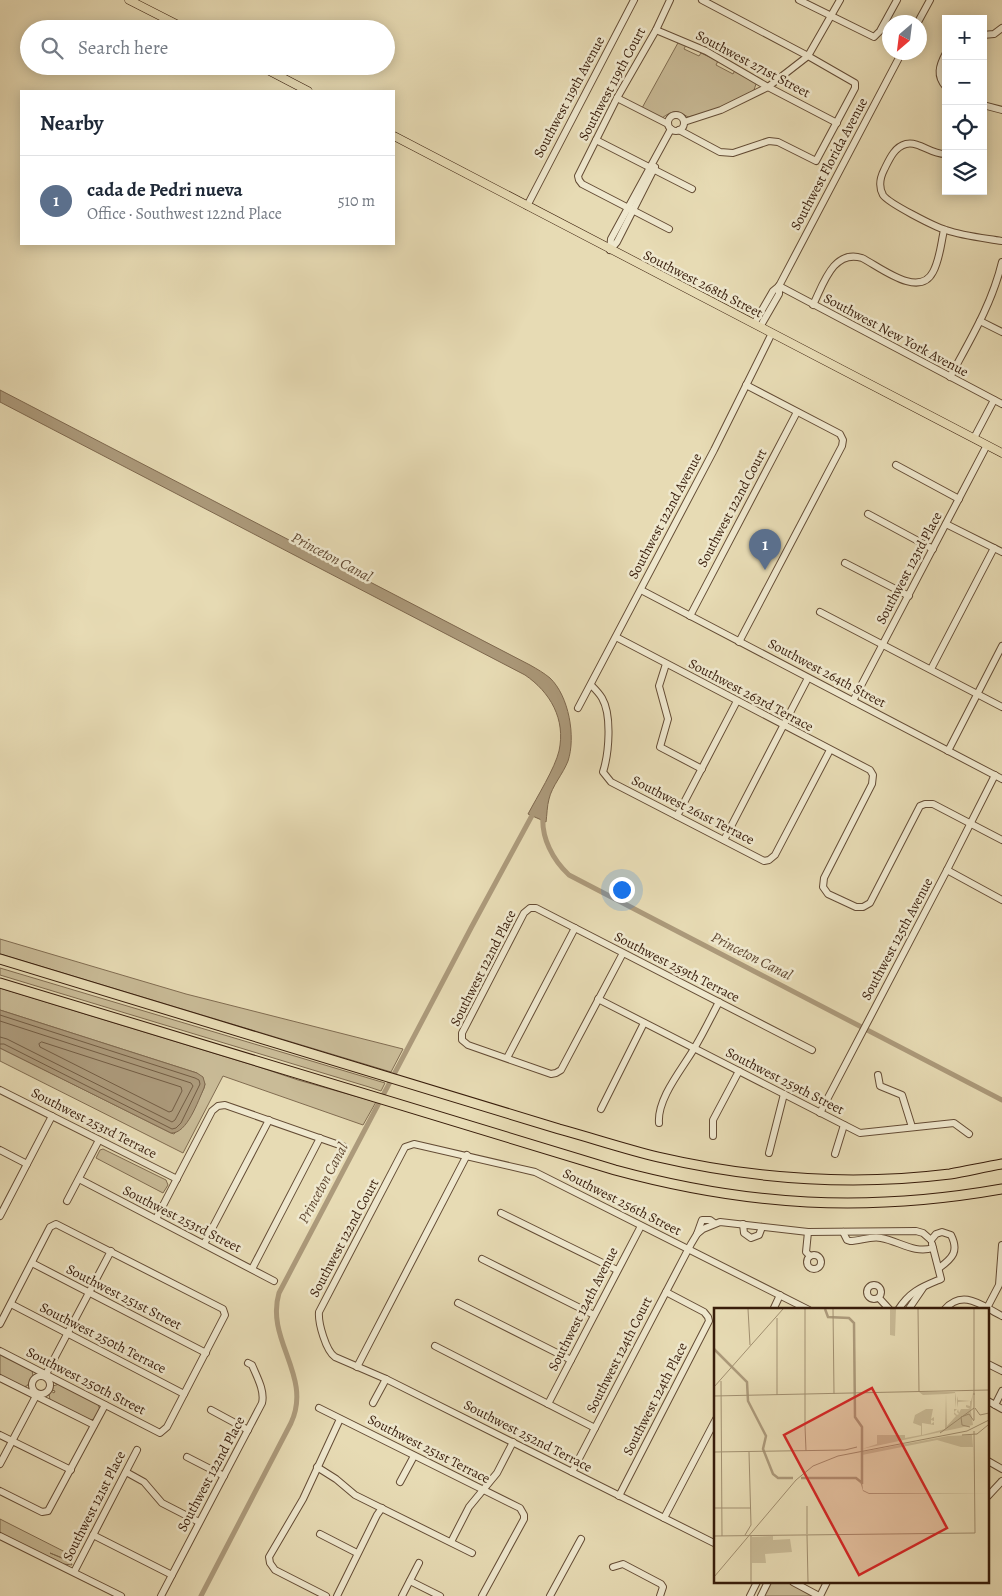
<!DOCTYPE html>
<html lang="en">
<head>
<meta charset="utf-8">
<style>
  body { margin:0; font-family:Alegreya,serif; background:#f2f2f3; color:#1f2937 }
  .controls { position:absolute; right:15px; top:15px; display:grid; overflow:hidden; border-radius:0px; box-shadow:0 2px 12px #0003 }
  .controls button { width:45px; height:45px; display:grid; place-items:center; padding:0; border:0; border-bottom:1px solid #e0e1e3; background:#fff; color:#1f2937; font:25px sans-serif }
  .compass { position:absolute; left:882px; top:15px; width:45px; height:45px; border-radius:50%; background:#fff; box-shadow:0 2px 12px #0003; rotate:208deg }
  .you { position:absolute; left:621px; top:889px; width:18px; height:18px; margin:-12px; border:4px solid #fff; border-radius:50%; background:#1a73e8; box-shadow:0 0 0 8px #1a73e833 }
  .badge { display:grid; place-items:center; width:32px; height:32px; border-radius:50%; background:#db2777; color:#fff; font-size:16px; font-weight:700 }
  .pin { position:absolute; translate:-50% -41px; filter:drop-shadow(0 1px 2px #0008) }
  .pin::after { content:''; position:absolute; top:26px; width:18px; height:15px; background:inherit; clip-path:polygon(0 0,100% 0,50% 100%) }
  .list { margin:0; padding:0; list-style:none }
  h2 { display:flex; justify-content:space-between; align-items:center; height:65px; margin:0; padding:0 20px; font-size:21px }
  h2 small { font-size:16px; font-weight:400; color:#747a83 }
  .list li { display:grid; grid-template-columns:32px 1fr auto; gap:15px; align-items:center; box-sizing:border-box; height:90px; padding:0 20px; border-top:1px solid #e0e1e3 }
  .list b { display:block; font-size:19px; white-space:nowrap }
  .list p { margin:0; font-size:16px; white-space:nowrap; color:#747a83 }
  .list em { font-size:16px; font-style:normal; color:#747a83 }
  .icon { flex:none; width:28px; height:28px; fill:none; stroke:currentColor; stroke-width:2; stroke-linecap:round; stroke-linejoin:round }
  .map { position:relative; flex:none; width:1002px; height:1596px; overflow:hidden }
  .search { position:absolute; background:#fff; box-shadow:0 2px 12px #0003; left:20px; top:20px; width:375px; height:55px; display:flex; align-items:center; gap:12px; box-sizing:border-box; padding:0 18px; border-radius:28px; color:#747a83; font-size:19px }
  .panel { position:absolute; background:#fff; box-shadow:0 2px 12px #0003; left:20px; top:90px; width:375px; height:155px; border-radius:0px }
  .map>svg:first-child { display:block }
</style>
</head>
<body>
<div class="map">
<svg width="1002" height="1596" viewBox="0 0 1002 1596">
  <rect width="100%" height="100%" fill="#e7dbb4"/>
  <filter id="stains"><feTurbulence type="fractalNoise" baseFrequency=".004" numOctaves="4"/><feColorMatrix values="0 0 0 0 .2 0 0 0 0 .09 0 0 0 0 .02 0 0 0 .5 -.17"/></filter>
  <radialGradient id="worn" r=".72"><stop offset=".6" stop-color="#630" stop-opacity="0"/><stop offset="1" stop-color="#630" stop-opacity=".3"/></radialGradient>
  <g fill="#c9bb97" stroke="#806c51">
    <path d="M679 41 686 45 684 49 699 56 701 53 718 61 716 65 733 74 735 70 753 80 756 84 754 90C741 104 706 113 688 117 677 110 673 110 662 118L642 108Z"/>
    <polygon points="0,939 186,994 403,1049 391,1072 0,954"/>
    <polygon points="0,968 385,1083 381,1091 369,1087 0,975"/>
    <polygon points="0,988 259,1067 298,1080 376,1102 363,1125 223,1076 183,1153 0,1061 0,1048 171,1133 174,1134 191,1115 204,1088 205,1084 197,1073 0,1010"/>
    <polygon points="103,1149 166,1180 168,1185 163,1193 96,1158 100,1150"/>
    <polygon points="0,1353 32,1370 33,1376 27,1386 23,1387 11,1381 10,1379 9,1380 0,1376"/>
    <polygon points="59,1384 98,1404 100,1410 95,1419 90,1420 50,1400 49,1394 51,1391 54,1393 55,1391 52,1390 53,1386"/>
    <polygon points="0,1519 75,1557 70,1561 50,1553 71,1562 72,1565 63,1564 0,1533"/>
    <polygon points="770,1582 787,1582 814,1596 763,1596"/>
  </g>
  <g fill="#ac9a7b" stroke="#7e684e">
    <path d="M0 390 530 665C537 669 544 673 550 678 569 696 576 737 568 761 563 774 552 786 549 799 547 806 547 815 546 822L528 814C537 797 555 768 559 751 566 719 550 692 525 675L0 402Z"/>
    <path d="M0 1010 197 1073 203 1077 205 1084 204 1088C198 1101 187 1134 171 1133L0 1048Z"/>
  </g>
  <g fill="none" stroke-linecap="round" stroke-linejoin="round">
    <g stroke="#725c43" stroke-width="1">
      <polyline points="0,1015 195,1078 199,1080 200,1084 181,1123 176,1128 172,1129 4,1044 0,1044"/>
      <polyline points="0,1021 191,1083 193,1086 175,1120 172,1122 7,1039 0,1037"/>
      <polygon points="42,1042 181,1087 182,1091 172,1111 169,1112 40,1047 39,1044"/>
    </g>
    <g stroke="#ac9a7b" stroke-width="5">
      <path d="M543 815C541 838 553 860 569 875L1002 1100"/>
      <path d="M201 1596 291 1423C313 1376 265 1340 279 1293L471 928 535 810"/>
    </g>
    <defs>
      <g id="minor">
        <polyline points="799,0 874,37 880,31 897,0"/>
        <polyline points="918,22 930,0"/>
        <polyline points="656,30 706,51 768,87 837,123"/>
        <polyline points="983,35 994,34 1002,28"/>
        <path d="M946 53C939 66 936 76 946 87"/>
        <polyline points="617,98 668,124"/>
        <polyline points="983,105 1002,110"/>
        <circle cx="676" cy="123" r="8"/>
        <polyline points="684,122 721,110 768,87 808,56 840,0"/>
        <polyline points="679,130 720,152 733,153 769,141 778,142 816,161 855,88 855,83 808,56 702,0"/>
        <polyline points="596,140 692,189"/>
        <path d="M946 154C931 155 920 141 906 144 894 147 889 160 884 170 880 178 878 186 883 195 888 203 935 227 946 230 963 236 984 238 1002 241"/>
        <polyline points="527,206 634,0"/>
        <polyline points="669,229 582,184 579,180 578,176 617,98 656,30 670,0"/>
        <polyline points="610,250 611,239 671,129"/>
        <polyline points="610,250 617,242 655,167"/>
        <polyline points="779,286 1002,404"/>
        <path d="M813 305C823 285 833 249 862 258 880 267 919 299 933 272 940 259 941 243 944 230"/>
        <polyline points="980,321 1002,332"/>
        <polyline points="754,324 773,291 779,286 902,52"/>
        <polyline points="760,327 779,294 779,286"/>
        <path d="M950 377C970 340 992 304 1002 262"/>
        <polyline points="974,438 994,400"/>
        <polyline points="896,465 959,499"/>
        <polyline points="868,514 933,549"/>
        <polyline points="946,524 1002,552"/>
        <polyline points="845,563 909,596"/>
        <polyline points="641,590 1002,779"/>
        <polyline points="820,612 1002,707"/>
        <polyline points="690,616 797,412"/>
        <polyline points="616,637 870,770 873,775 872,784 824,878 823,887 828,894 856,907 863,907 870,903 920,806 925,804 933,804 1002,840"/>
        <polyline points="739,642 842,446 843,440 840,434 746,385"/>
        <polyline points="666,664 659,686 668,719 660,747 702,769"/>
        <polyline points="931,669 994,548"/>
        <path d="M592 686C595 689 599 693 602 698 612 715 609 753 603 772L611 782 764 861 769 860 775 855 830 750"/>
        <polyline points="853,701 987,445"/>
        <polyline points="578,708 714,450 772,333"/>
        <polyline points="948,751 1002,646"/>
        <polyline points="677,816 737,701"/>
        <polyline points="724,840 808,678"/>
        <polyline points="947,870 1002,900"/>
        <path d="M623 953 561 1070 556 1073 551 1074 468 1045 462 1040V1033L524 913 530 908H536C628 955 720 1002 812 1050"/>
        <polyline points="598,999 860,1133 954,1123 969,1134"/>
        <polyline points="507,1058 575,928"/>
        <polyline points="878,1075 880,1086 902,1095 912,1127"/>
        <polyline points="0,1090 177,1179"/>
        <polyline points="601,1109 644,1023"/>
        <polyline points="820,1113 947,870 995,775"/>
        <path d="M659 1123C657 1098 683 1068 695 1047 704 1032 711 1017 719 1002"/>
        <polyline points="713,1136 713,1120 739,1071"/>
        <polyline points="0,1150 27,1164"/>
        <polyline points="769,1153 784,1094"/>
        <polyline points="835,1154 844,1125"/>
        <polyline points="79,1179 274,1281"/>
        <polyline points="67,1201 99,1140"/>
        <polyline points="501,1213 617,1270"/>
        <polyline points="0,1216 52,1116"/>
        <polyline points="156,1219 212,1111 218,1106 225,1105 345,1147"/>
        <polyline points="743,1224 744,1233 751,1238 759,1235 762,1227"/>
        <polyline points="808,1232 806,1252 810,1256"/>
        <path d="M843 1232 847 1240 850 1241C860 1241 870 1236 881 1238 899 1241 914 1254 933 1248"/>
        <polyline points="697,1234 702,1220 710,1220 714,1223"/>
        <path d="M931 1240 936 1234 942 1232 951 1235C959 1251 953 1258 939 1268"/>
        <polyline points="204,1244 269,1120"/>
        <circle cx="814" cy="1262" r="7"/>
        <polyline points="482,1259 594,1315"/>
        <polyline points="32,1263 206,1353"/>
        <polyline points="252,1269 320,1138"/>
        <circle cx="874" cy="1292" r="7"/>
        <polyline points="879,1298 890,1310"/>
        <polyline points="458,1303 571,1360"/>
        <polyline points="11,1304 184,1394"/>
        <polyline points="987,1308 999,1285 1002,1245"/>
        <polyline points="773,1310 780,1295"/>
        <path d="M898 1310C910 1291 922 1287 941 1279L932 1244"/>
        <polyline points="908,1310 923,1288"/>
        <path d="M944 1310C963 1288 982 1306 1002 1316"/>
        <polyline points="0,1324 50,1227 56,1224 223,1309 225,1315 167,1427 160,1433 0,1351"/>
        <polyline points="435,1346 595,1428"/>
        <polyline points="988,1364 1002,1371"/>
        <polyline points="357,1367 467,1155"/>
        <circle cx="41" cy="1385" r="9"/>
        <polyline points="45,1376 111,1251"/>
        <polyline points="0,1378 94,1425"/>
        <polyline points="988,1401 1002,1409"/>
        <polyline points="373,1403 386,1379"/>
        <polyline points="548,1404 641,1226"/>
        <polyline points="995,1405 1002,1391"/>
        <polyline points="319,1408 520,1508 524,1515 524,1519 482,1596"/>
        <polyline points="211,1410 248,1430"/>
        <polyline points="0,1435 71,1470"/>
        <polyline points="187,1457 224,1476"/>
        <polyline points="988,1461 1002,1469"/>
        <polyline points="0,1464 37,1394"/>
        <polyline points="317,1467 336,1479 355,1495 472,1553"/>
        <polyline points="126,1472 144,1482 162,1503 199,1522"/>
        <polyline points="572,1472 691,1244 697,1234 703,1229 720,1222 808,1232 916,1231 923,1233 931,1240"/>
        <polyline points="400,1482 414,1456"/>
        <polyline points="0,1491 42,1512 48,1511 105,1405"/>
        <polyline points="619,1496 709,1321 708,1317 704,1312 666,1292"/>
        <polyline points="988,1496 1002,1481"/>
        <polyline points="664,1518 716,1419"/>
        <polyline points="320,1534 357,1553"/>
        <polyline points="93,1535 172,1575"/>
        <polyline points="0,1536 121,1596"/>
        <polyline points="451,1542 469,1507 497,1473 513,1442"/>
        <path d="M716 1544 386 1379 335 1357C326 1351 318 1323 319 1312L405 1147 414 1144 535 1172 809 1310"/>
        <polyline points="613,1567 623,1564 661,1584 663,1587 660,1596"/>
        <polyline points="74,1572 137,1450"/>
        <polyline points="410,1581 440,1596"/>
        <polyline points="793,1582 819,1596"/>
        <path d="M161 1596 262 1403C265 1391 257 1377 252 1365L248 1363"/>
        <polyline points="326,1596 275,1570 270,1563 269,1557 303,1499 340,1419"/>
        <polyline points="337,1596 377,1515 382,1508"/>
        <polyline points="402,1596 419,1563"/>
        <polyline points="550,1596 581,1539"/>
        <polyline points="750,1596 757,1582"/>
        <polyline points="761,1596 768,1582"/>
        <polyline points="820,1596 827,1582"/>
      </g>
      <g id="major">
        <polyline points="129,0 186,29"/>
        <polyline points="260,66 308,91"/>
        <polyline points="394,136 1002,453"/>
      </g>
      <g id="highway">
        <path d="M0 959 559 1129C592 1138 625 1149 658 1157 753 1179 853 1186 950 1174 967 1171 985 1167 1002 1164"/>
        <path d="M0 983 615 1170C748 1206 866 1213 1002 1189"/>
      </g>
    </defs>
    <use href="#minor" stroke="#644c35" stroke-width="8"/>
    <use href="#major" stroke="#381d0b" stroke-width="9"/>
    <use href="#highway" stroke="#381d0b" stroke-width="11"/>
    <use href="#minor" stroke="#efe8ce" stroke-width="6"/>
    <use href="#major" stroke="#e7dbb4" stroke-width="8"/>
    <use href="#highway" stroke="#e7dbb4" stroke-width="9"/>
  </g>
  <g text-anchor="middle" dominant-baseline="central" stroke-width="5" stroke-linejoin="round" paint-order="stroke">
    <g font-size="14" fill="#381d0b" stroke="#efe8ce">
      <text transform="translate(753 64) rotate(28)">Southwest 271st Street</text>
      <text transform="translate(612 84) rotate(-62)">Southwest 119th Court</text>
      <text transform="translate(569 97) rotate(-62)">Southwest 119th Avenue</text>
      <text transform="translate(829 164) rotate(-62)">Southwest Florida Avenue</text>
      <text transform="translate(703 284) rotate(27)">Southwest 268th Street</text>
      <text transform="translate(896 335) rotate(28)">Southwest New York Avenue</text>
      <text transform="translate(732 508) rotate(-62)">Southwest 122nd Court</text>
      <text transform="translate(665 516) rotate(-62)">Southwest 122nd Avenue</text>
      <text transform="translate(909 568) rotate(-62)">Southwest 123rd Place</text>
      <text transform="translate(827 673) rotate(28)">Southwest 264th Street</text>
      <text transform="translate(751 695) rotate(28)">Southwest 263rd Terrace</text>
      <text transform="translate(693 810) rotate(27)">Southwest 261st Terrace</text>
      <text transform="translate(897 939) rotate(-62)">Southwest 125th Avenue</text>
      <text transform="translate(677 967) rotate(27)">Southwest 259th Terrace</text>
      <text transform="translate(483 968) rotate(-63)">Southwest 122nd Place</text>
      <text transform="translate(785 1081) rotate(27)">Southwest 259th Street</text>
      <text transform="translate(94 1123) rotate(27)">Southwest 253rd Terrace</text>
      <text transform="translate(622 1202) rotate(27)">Southwest 256th Street</text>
      <text transform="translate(182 1219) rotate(27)">Southwest 253rd Street</text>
      <text transform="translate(344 1238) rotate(-62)">Southwest 122nd Court</text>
      <text transform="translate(124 1297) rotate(27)">Southwest 251st Street</text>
      <text transform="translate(583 1309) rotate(-63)">Southwest 124th Avenue</text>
      <text transform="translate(103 1338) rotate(27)">Southwest 250th Terrace</text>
      <text transform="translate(619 1355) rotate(-63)">Southwest 124th Court</text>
      <text transform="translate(86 1381) rotate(27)">Southwest 250th Street</text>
      <text transform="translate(655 1399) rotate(-63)">Southwest 124th Place</text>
      <text transform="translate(528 1436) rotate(27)">Southwest 252nd Terrace</text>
      <text transform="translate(429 1449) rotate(27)">Southwest 251st Terrace</text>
      <text transform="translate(211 1474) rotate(-62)">Southwest 122nd Place</text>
      <text transform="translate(94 1506) rotate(-63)">Southwest 121st Place</text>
    </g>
    <g font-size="15" font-style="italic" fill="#614932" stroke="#efe8ce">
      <text transform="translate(332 557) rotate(28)">Princeton Canal</text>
      <text transform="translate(752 956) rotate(27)">Princeton Canal</text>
      <text transform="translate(323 1183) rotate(-62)">Princeton Canal</text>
    </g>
  </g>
  <g transform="translate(714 1308)">
    <rect width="275" height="275" fill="#e7dbb4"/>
    <path d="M176 1H182L181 28 176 27ZM205 84H241L242 91 241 100V85L232 86 233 118 242 108 240 106V101H243L240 104 243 107 245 106 243 104 244 101 245 105 247 101H256L252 99V97L256 98V93L244 94 243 100V88L244 92 257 93 259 85 253 84 259 85 257 104 259 117 148 141 163 136V127H191V130L207 127V118L199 115 201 107 212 101H219L217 111 220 109V113L217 112V116L220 114V117L208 115V127L231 121 232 86 209 87ZM258 127 259 139H247L223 132 148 147V144L234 128ZM59 228V232L76 231 78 244 51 246 52 255H38V229Z" fill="#c9bb97"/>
    <path d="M146 173H148L149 182 155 185H275L155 186 149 183Z" fill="#ac9a7b"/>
    <path fill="none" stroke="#ac9a7b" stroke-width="2.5" d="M111 1 114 9 135 10 140 15 141 109 148 119V176M0 41 33 74 34 93 52 128 49 141 59 166 64 170H79M87 170H142L147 174"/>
    <path fill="none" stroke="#a18f70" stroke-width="1" d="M34 1 36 37M91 1V118M119 1 120 86M204 1 205 84M260 1V87M63 10V87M7 73 8 228M0 79 69 1M0 88 275 82M261 100 266 107 275 105M260 112V85M91 118 92 143M256 119 248 117 247 109 255 106 260 113M226 125 260 100M248 127 263 126 274 117M0 144 131 142 143 139M93 198V226M0 200H37M31 227 37 217 35 144M93 227 94 274M0 228 261 225 260 123M37 228V274M0 269 82 172 99 158 124 148 253 123 275 112"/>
    <path fill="#d62828" fill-opacity="0.15" stroke="#d62828" stroke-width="2.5" d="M158 80 233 220 145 267 70 127Z"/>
    <rect width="275" height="275" fill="none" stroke="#381d0b" stroke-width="2.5"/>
  </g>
  <rect width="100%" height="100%" filter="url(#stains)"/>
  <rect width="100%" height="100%" fill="url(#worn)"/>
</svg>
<div class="controls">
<button>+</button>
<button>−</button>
<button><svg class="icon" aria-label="locate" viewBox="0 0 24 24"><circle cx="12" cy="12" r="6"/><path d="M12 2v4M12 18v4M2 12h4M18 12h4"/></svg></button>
<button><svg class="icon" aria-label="layers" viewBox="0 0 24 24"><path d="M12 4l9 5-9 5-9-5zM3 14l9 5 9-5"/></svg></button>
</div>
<svg class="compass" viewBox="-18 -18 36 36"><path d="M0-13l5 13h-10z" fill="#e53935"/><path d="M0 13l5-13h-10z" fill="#747a83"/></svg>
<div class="you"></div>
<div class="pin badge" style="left:765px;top:570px;background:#5c6f8a">1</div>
<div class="search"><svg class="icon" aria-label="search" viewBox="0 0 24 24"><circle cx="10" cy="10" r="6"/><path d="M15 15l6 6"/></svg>Search here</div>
<section class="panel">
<h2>Nearby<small></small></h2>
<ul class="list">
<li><span class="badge" style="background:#5c6f8a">1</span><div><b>cada de Pedri nueva</b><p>Office · Southwest 122nd Place</p></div><em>510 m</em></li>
</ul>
</section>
</div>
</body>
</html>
